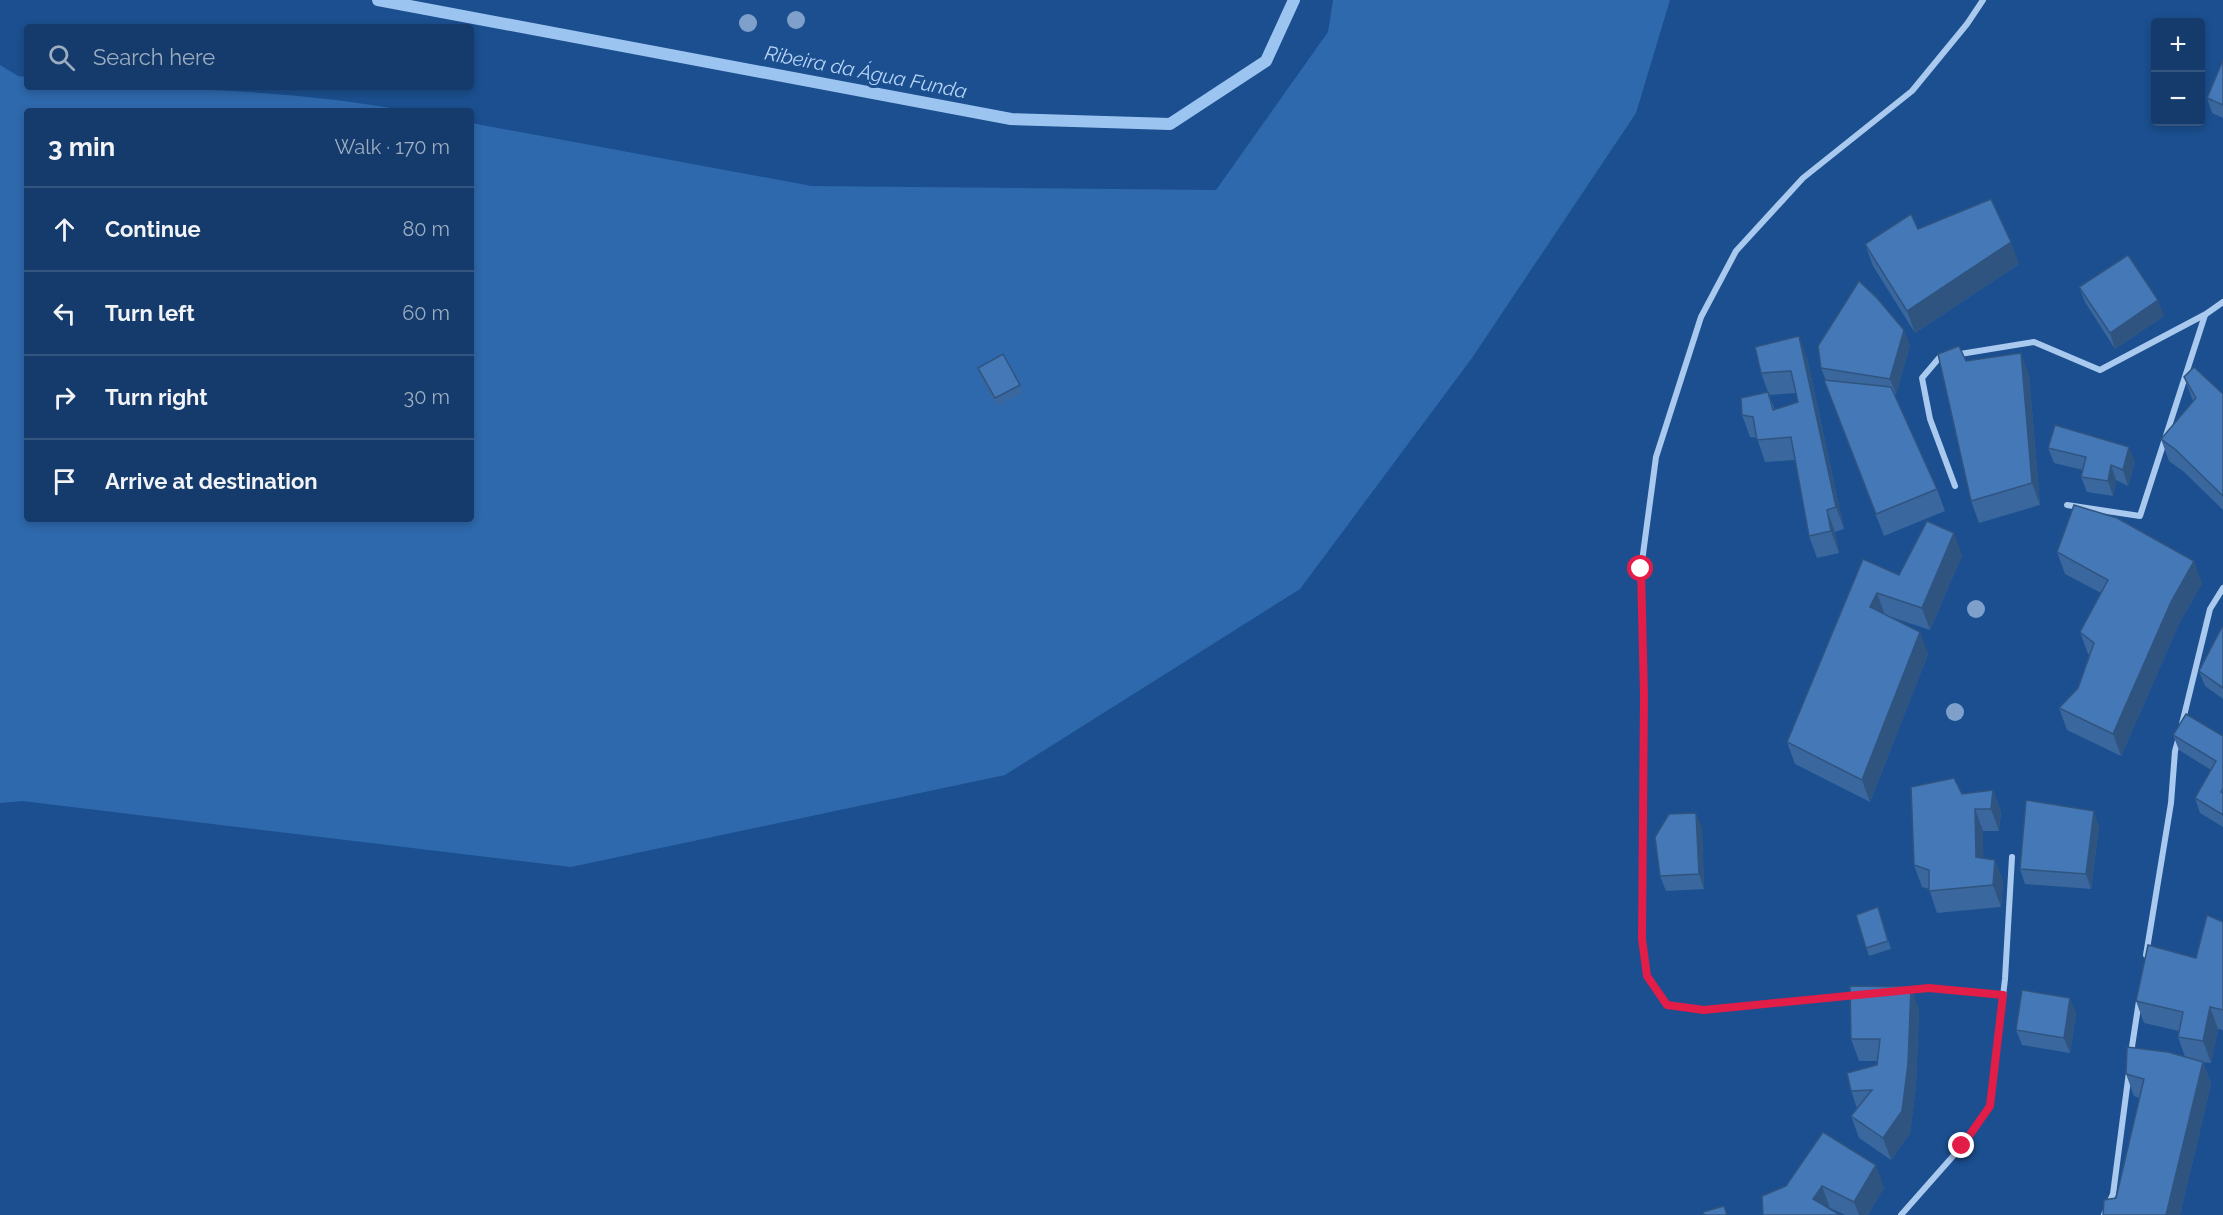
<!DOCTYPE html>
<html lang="en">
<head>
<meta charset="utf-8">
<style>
  body { margin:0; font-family:Raleway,sans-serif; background:#214673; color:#f1f3f6 }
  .controls { position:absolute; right:18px; top:18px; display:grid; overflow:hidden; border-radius:6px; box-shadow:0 3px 9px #0003 }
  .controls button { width:54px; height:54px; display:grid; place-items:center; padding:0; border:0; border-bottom:2px solid #33557e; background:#143b6b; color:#f1f3f6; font:30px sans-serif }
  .stop { position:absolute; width:18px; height:18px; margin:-14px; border:4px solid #e11d48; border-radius:50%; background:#fff }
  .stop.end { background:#e11d48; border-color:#fff; box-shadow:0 2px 6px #0008 }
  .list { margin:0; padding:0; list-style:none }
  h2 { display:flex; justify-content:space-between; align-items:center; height:78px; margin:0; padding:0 24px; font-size:26px }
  h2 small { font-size:20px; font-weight:400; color:#9dadc1 }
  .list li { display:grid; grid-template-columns:39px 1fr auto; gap:18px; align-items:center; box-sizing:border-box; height:84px; padding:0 24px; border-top:2px solid #33557e }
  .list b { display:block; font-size:22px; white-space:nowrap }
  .list em { font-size:20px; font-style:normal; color:#9dadc1 }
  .icon { flex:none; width:33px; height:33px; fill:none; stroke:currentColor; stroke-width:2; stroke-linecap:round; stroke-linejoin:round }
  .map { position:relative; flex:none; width:2223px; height:1215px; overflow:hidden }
  .search { position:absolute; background:#143b6b; box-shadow:0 3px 9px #0003; left:24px; top:24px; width:450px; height:66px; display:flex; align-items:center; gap:15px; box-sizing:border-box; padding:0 21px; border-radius:6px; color:#9dadc1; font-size:22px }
  .panel { position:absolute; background:#143b6b; box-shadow:0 3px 9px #0003; left:24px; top:108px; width:450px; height:414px; border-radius:6px }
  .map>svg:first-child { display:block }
</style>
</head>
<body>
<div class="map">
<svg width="2223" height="1215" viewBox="0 0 2223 1215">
  <rect width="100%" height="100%" fill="#1b4f8f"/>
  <path fill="#2e69ad" d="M1333 0H1670L1636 113 1472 358 1300 589 1005 775 571 867 22 801 0 803V65L18 76 27 77V87C154 87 282 88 408 111H27V519H471V123L812 186 1216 190 1328 32Z"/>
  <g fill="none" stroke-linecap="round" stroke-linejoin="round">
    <polyline stroke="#9cc4f0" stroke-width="12" points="378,0 1011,119 1170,124 1266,61 1294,0"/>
    <g stroke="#a9c9ee" stroke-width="6">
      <polyline points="1954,355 2034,342 2100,370 2206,314 2223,302"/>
      <polyline points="1944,357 1939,358 1922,378 1930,419 1955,486"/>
      <polyline points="2067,505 2140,516 2205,315"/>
      <polyline points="2182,724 2210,609 2223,588"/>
      <polyline points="2146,955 2171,803 2175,751 2179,737"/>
      <polyline points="1905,991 1929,988 2003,995"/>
      <polyline points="1856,995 1704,1010 1667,1005 1647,976 1642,939 1644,696 1641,569 1656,457 1701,317 1736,251 1803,178 1912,91 1967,24 1983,0"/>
      <polyline points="2131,1053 2139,1001"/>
      <polyline points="1901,1215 1962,1146 1990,1106 2005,979 2012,857"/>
      <polyline points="2104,1215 2113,1194 2129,1072"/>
    </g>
  </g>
  <g fill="#7ea0ca">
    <circle cx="796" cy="20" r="9"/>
    <circle cx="748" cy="23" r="9"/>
    <circle cx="1976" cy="609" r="9"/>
    <circle cx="1955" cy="712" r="9"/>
  </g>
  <g fill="#3a679d" fill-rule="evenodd">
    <polygon points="2223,60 2223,118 2212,113 2207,98"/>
    <polygon points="1865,244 2019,264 1915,333 1873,266"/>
    <polygon points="2079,287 2164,316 2115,349 2085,302"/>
    <polygon points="1910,345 1896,394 1894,394 1937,489 1945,511 1884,536 1832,402 1824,380 1826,381 1821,368"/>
    <path d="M1807 358 1844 529 1835 532 1839 553 1817 558 1809 536 1795 460 1765 462 1757 438 1750 437 1742 415 1768 392 1761 373ZM1796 393 1798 402 1775 410 1769 395Z"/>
    <polygon points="1966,361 2029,375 2040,505 1979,523 1971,501"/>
    <polygon points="978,368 1020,385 1022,393 997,406 980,376"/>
    <polygon points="2184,377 2223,394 2223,510 2184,472 2169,461 2161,439 2193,401"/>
    <polygon points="2048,448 2135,462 2128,486 2116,480 2113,496 2087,492 2081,477 2083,470 2054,463"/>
    <polygon points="2057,552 2202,583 2179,624 2121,756 2067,730 2059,708 2078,688 2089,655 2088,654 2080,632 2101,593 2065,574"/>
    <polygon points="1962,555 1930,630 1885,615 1928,654 1870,802 1795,764 1787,742 1863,559 1899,575"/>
    <polygon points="2223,628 2223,699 2205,686 2199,671"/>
    <polygon points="2173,735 2223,736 2223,827 2200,813 2195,798 2211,770 2179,750"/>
    <polygon points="1993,790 2001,812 1999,831 1983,831 1983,858 1995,860 2003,882 2001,907 1937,913 1929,889 1922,887 1914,865"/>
    <polygon points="2099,827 2091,889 2025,884 2020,869"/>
    <polygon points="1702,828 1704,889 1666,891 1660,876"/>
    <polygon points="1878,907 1891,949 1869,956 1856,915"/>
    <polygon points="2223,922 2223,1030 2218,1029 2211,1063 2202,1062 2203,1062 2211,1084 2180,1215 2103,1215 2116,1198 2140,1098 2134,1096 2126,1074 2185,1057 2178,1037 2179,1031 2144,1023 2136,1001 2196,958"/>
    <polygon points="1919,1009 1916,1086 1910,1133 1891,1160 1859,1138 1851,1116 1857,1108 1851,1091 1877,1065 1878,1061 1859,1061 1851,1039"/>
    <polygon points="2076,1013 2070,1053 2022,1045 2016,1030"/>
    <polygon points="1823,1132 1884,1187 1868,1215 1845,1215 1830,1208 1829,1209 1786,1186"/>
  </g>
  <g fill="#305480">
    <polygon points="2011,242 2019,264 1915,333 1907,311"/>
    <polygon points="2158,300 2164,316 2115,349 2110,333"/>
    <polygon points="1904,330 1910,345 1896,394 1890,379"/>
    <polygon points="1799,336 1807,358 1844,529 1836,507"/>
    <polygon points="2021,353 2029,375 2040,505 2032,483"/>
    <polygon points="2129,447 2135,462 2128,486 2123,470"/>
    <polygon points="2111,465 2116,480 2113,496 2108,481"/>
    <polygon points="1827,510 1835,532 1839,553 1831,531"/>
    <polygon points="1954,533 1962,555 1930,630 1922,608"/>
    <polygon points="2194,561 2202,583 2179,624 2121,756 2113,734 2171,602"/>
    <polygon points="1877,593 1885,615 1870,607"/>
    <polygon points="1920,632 1928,654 1870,802 1862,780"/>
    <polygon points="1993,790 2001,812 1999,831 1991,809"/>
    <polygon points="1975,809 1983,831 1984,879 1976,857"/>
    <polygon points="2094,811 2099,827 2091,889 2086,874"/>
    <polygon points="1696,813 1702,828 1704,889 1699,874"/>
    <polygon points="1995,860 2003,882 2001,907 1993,885"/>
    <polygon points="1911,987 1919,1009 1916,1086 1910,1133 1891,1160 1883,1138"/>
    <polygon points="2070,998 2076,1013 2070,1053 2064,1038"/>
    <polygon points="2210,1007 2218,1029 2211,1063 2203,1041"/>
    <polygon points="2203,1062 2211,1084 2180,1215 2166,1215"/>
    <polygon points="1876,1165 1884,1187 1868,1215 1859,1215 1854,1202"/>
    <polygon points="1822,1186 1830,1208 1825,1215 1813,1199"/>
  </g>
  <g fill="#4478b7" stroke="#305480" stroke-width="1.5">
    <polygon points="2223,60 2223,105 2207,98"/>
    <polygon points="1991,199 2011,242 1907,311 1865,244 1911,214 1918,229"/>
    <polygon points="2128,255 2158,300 2110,333 2079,287"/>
    <polygon points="1859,281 1877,298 1904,330 1890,379 1821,368 1818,346"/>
    <polygon points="1799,336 1836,507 1827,510 1831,531 1809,536 1791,437 1757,440 1753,417 1742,415 1741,398 1768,392 1773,410 1798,402 1791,371 1761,373 1755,347"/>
    <polygon points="1959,346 1966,361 2021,353 2032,483 1971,501 1938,354"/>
    <polygon points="1003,354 1020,385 995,398 978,368"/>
    <polygon points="2194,367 2223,394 2223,496 2176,450 2161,439 2196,398 2184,377"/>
    <polygon points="1824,380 1891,387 1937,489 1876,514"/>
    <polygon points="2055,425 2129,447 2123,470 2111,465 2108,481 2081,477 2086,457 2048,448"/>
    <polygon points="2074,505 2117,518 2194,561 2171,602 2113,734 2059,708 2078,688 2094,643 2080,632 2108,580 2057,552"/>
    <polygon points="1927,521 1954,533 1922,608 1877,593 1870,607 1920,632 1862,780 1787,742 1863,559 1899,575"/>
    <polygon points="2222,627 2223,628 2223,688 2199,671"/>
    <polygon points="2186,714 2223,736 2223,788 2221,792 2223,793 2223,815 2195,798 2216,761 2173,735"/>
    <polygon points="1954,778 1962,794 1993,790 1991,809 1975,809 1976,857 1995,860 1993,885 1929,891 1929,870 1914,865 1911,787"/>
    <polygon points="2026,800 2094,811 2086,874 2020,869"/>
    <polygon points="1696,813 1699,874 1660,876 1655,837 1669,814"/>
    <polygon points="1878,907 1888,941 1866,948 1856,915"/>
    <polygon points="2207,915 2223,922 2223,1010 2210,1007 2203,1041 2178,1037 2183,1012 2136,1001 2148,945 2196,958"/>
    <polygon points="1850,986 1911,987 1908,1064 1902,1111 1883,1138 1851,1116 1872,1090 1851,1091 1847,1073 1877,1065 1880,1039 1851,1039"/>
    <polygon points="2022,990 2070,998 2064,1038 2016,1030"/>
    <polygon points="2127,1047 2168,1052 2203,1062 2166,1215 2103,1215 2104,1200 2116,1198 2144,1079 2126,1074"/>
    <polygon points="1823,1132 1876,1165 1854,1202 1822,1186 1813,1199 1840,1215 1763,1215 1762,1196 1786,1186"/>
    <polygon points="1724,1206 1727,1215 1704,1215 1703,1212"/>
  </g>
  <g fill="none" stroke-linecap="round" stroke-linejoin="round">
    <polyline stroke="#e11d48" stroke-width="8" points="1641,569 1644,696 1642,939 1647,976 1667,1005 1704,1010 1929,988 2003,995 1990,1106 1962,1146"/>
  </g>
  <g text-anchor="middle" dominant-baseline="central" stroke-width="6" stroke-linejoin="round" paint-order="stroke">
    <g font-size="20" font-style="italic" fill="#b5d3f5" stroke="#1b4f8f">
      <text transform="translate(866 72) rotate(11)">Ribeira da Água Funda</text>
    </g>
  </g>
</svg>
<div class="controls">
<button>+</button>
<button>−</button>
</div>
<div class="stop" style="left:1641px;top:569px"></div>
<div class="stop end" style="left:1962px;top:1146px"></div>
<div class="search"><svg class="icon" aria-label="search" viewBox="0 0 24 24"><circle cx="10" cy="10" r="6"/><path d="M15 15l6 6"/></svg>Search here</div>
<section class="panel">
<h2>3 min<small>Walk · 170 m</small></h2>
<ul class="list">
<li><svg class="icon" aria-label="ahead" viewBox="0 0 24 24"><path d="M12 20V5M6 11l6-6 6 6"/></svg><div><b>Continue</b></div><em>80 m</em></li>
<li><svg class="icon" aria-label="left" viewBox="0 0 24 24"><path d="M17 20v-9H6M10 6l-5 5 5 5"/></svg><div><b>Turn left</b></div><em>60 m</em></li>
<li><svg class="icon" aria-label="right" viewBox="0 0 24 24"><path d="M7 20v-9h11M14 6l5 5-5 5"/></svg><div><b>Turn right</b></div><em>30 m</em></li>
<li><svg class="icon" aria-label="arrive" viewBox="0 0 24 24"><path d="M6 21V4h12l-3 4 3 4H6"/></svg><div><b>Arrive at destination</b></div></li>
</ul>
</section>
</div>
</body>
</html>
